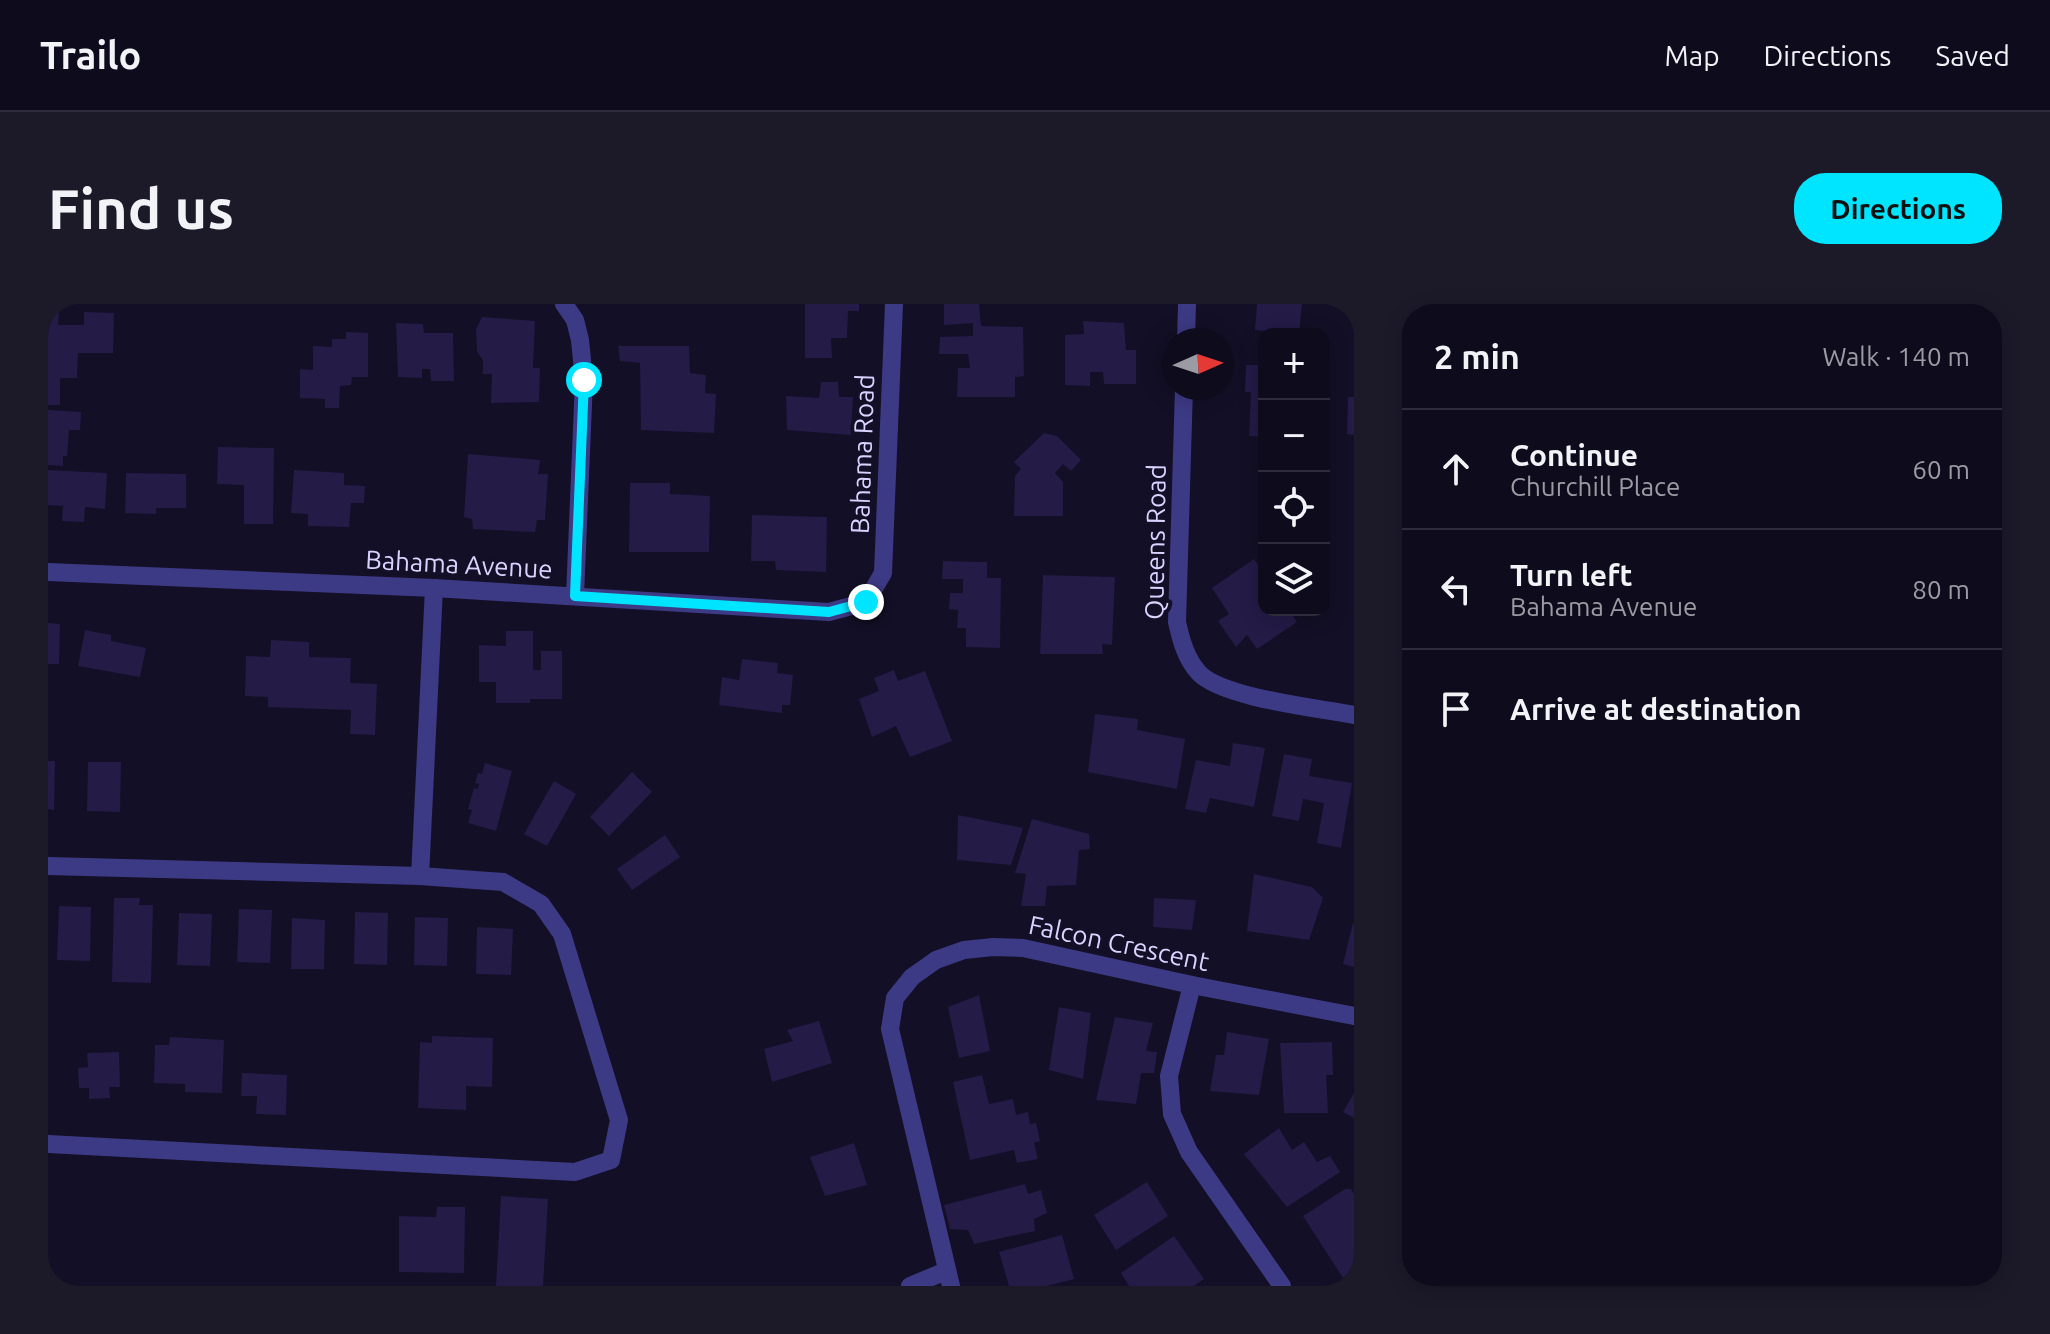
<!DOCTYPE html>
<html lang="en">
<head>
<meta charset="utf-8">
<style>
  body { margin:0; font-family:Ubuntu,sans-serif; background:#1c1929; color:#f1f3f6 }
  .controls { position:absolute; right:24px; top:24px; display:grid; overflow:hidden; border-radius:16px; box-shadow:0 4px 20px #0003 }
  .controls button { width:72px; height:72px; display:grid; place-items:center; padding:0; border:0; border-bottom:2px solid #2e2b3b; background:#0e0b1c; color:#f1f3f6; font:40px sans-serif }
  .compass { position:absolute; left:1114px; top:24px; width:72px; height:72px; border-radius:50%; background:#0e0b1c; box-shadow:0 4px 20px #0003; rotate:87deg }
  .stop { position:absolute; width:24px; height:24px; margin:-18px; border:6px solid #00e5ff; border-radius:50%; background:#fff }
  .stop.end { background:#00e5ff; border-color:#fff; box-shadow:0 2px 8px #0008 }
  .list { margin:0; padding:0; list-style:none }
  h2 { display:flex; justify-content:space-between; align-items:center; height:104px; margin:0; padding:0 32px; font-size:34px }
  h2 small { font-size:26px; font-weight:400; color:#9b9ba3 }
  .list li { display:grid; grid-template-columns:52px 1fr auto; gap:24px; align-items:center; box-sizing:border-box; height:120px; padding:0 32px; border-top:2px solid #2e2b3b }
  .list b { display:block; font-size:30px; white-space:nowrap }
  .list p { margin:0; font-size:26px; white-space:nowrap; color:#9b9ba3 }
  .list em { font-size:26px; font-style:normal; color:#9b9ba3 }
  .icon { flex:none; width:44px; height:44px; fill:none; stroke:currentColor; stroke-width:2; stroke-linecap:round; stroke-linejoin:round }
  .map { position:relative; flex:none; width:1306px; height:982px; overflow:hidden; border-radius:32px }
  header { display:flex; align-items:center; gap:48px; box-sizing:border-box; height:112px; padding:0 40px; background:#0e0b1c; border-bottom:2px solid #2e2b3b }
  header strong { font-size:38px }
  nav { display:flex; gap:44px; margin-inline-start:auto; font-size:28px }
  .intro { display:flex; align-items:center; justify-content:space-between; box-sizing:border-box; height:192px; padding:0 48px }
  h1 { margin:0; font-size:56px }
  .button { padding:20px 36px; border-radius:32px; background:#00e5ff; color:#111; font-size:28px; font-weight:700 }
  main { display:flex; gap:48px; padding:0 48px }
  aside { flex:1; background:#0e0b1c; border-radius:32px; box-shadow:0 4px 20px #0003 }
  .map>svg:first-child { display:block }
</style>
</head>
<body>
<header>
<strong>Trailo</strong>
<nav><a>Map</a><a>Directions</a><a>Saved</a></nav>
</header>
<div class="intro"><h1>Find us</h1><a class="button">Directions</a></div>
<main>
<div class="map">
<svg width="1306" height="982" viewBox="0 0 1306 982">
  <rect width="100%" height="100%" fill="#130f26"/>
  <g fill="#241b47">
    <polygon points="757,0 811,0 811,7 800,7 799,34 783,34 784,54 757,54"/>
    <polygon points="896,0 931,0 933,22 975,23 976,72 967,73 967,93 909,93 910,64 922,64 920,50 891,50 892,33 925,32 925,19 896,21"/>
    <polygon points="1209,0 1254,0 1251,30 1207,26"/>
    <polygon points="0,7 11,8 10,21 36,21 36,8 66,9 65,49 30,49 29,74 12,74 12,101 0,101"/>
    <polygon points="434,13 487,17 485,64 492,64 491,98 443,99 444,70 435,70 435,56 429,48 428,25"/>
    <polygon points="1035,17 1076,19 1078,46 1088,46 1088,80 1056,80 1055,68 1042,68 1042,82 1017,81 1017,31 1036,30"/>
    <polygon points="348,19 375,20 376,29 405,29 406,77 383,77 382,65 374,65 374,74 350,73"/>
    <polygon points="298,28 320,29 320,73 304,73 303,81 292,82 291,104 277,104 277,95 252,94 252,65 265,66 265,42 284,43 284,35 298,35"/>
    <polygon points="570,42 641,42 642,69 658,71 657,89 668,90 666,129 593,126 592,59 572,57"/>
    <polygon points="1198,61 1216,61 1216,133 1201,132 1203,88 1197,88"/>
    <polygon points="773,78 790,78 791,93 805,93 803,131 739,126 738,92 771,94"/>
    <polygon points="1300,93 1306,93 1306,131 1299,130"/>
    <polygon points="0,106 33,108 32,126 21,126 19,152 15,152 15,162 0,161"/>
    <polygon points="996,129 1009,132 1033,156 1023,167 1015,160 1007,169 1015,178 1015,212 966,212 967,172 973,165 966,158"/>
    <polygon points="170,143 226,144 225,220 196,220 196,181 169,180"/>
    <polygon points="420,150 492,156 490,170 500,170 497,216 489,216 487,228 425,225 424,215 416,213"/>
    <polygon points="0,166 59,169 57,205 37,203 36,218 14,217 15,202 0,201"/>
    <polygon points="246,166 296,169 296,181 317,182 316,199 303,199 301,223 260,222 260,210 243,209"/>
    <polygon points="78,169 138,170 138,204 108,204 108,210 77,209"/>
    <polygon points="582,179 622,179 622,190 662,192 661,248 581,248"/>
    <polygon points="704,211 779,213 778,268 728,266 727,257 703,257"/>
    <polygon points="1206,255 1216,269 1216,306 1241,306 1249,318 1209,345 1199,331 1188,343 1170,317 1181,310 1164,284"/>
    <polygon points="895,257 939,258 939,274 953,274 952,344 918,343 918,324 909,324 910,306 901,305 902,289 915,289 915,275 894,275"/>
    <polygon points="995,271 1067,273 1064,341 1054,340 1055,350 992,350"/>
    <polygon points="0,319 12,320 11,360 0,360"/>
    <polygon points="37,326 63,331 63,337 98,344 92,373 30,362"/>
    <polygon points="458,327 485,327 485,366 493,366 493,347 514,347 514,395 482,395 482,399 448,399 448,378 431,378 431,341 458,342"/>
    <polygon points="223,336 261,338 261,353 303,354 302,379 329,380 327,431 302,430 303,406 220,403 220,393 197,392 198,352 222,353"/>
    <polygon points="694,355 730,359 729,369 745,371 742,401 734,401 734,409 671,401 674,373 691,376"/>
    <polygon points="846,366 850,377 877,367 904,437 862,453 848,422 824,433 811,395 831,387 826,374"/>
    <polygon points="1047,410 1090,415 1089,426 1137,435 1129,485 1040,468"/>
    <polygon points="1185,439 1217,444 1206,503 1162,494 1158,509 1137,505 1148,456 1182,462"/>
    <polygon points="1236,450 1264,455 1261,472 1304,479 1293,544 1269,539 1276,499 1255,495 1251,517 1224,512"/>
    <polygon points="0,457 7,457 6,506 0,505"/>
    <polygon points="40,458 73,458 72,508 39,507"/>
    <polygon points="437,459 464,467 448,527 420,519 424,506 420,505 426,484 430,485 431,480 427,479 430,469 434,470"/>
    <polygon points="584,468 604,488 561,532 542,513"/>
    <polygon points="506,477 528,490 499,542 476,530"/>
    <polygon points="910,511 975,524 963,561 909,556"/>
    <polygon points="984,515 1041,530 1042,545 1031,546 1028,581 999,582 997,602 973,602 978,570 967,569"/>
    <polygon points="617,531 632,553 584,586 569,565"/>
    <polygon points="1206,570 1264,583 1275,594 1261,636 1199,627"/>
    <polygon points="66,594 92,594 91,601 105,601 103,679 64,678"/>
    <polygon points="1106,594 1148,596 1144,626 1105,623"/>
    <polygon points="11,602 43,603 42,657 9,656"/>
    <polygon points="191,605 224,606 222,659 189,658"/>
    <polygon points="307,608 340,609 339,661 306,660"/>
    <polygon points="131,609 164,610 162,662 129,661"/>
    <polygon points="367,613 400,614 399,662 366,661"/>
    <polygon points="244,614 277,616 276,665 243,665"/>
    <polygon points="1305,619 1306,620 1306,663 1295,660"/>
    <polygon points="429,623 465,625 463,671 428,670"/>
    <polygon points="931,691 942,747 911,754 900,703"/>
    <polygon points="1011,703 1043,709 1035,775 1001,766"/>
    <polygon points="1067,713 1105,719 1098,747 1109,748 1106,769 1093,769 1088,800 1048,796"/>
    <polygon points="771,717 784,759 724,778 716,745 745,737 739,726"/>
    <polygon points="1179,728 1221,735 1211,791 1162,787 1168,751 1176,751"/>
    <polygon points="384,732 445,734 444,783 418,782 418,806 370,804 372,738 384,739"/>
    <polygon points="122,733 176,736 174,789 137,788 137,780 106,779 107,741 121,741"/>
    <polygon points="1284,738 1285,771 1278,771 1280,809 1236,809 1232,739"/>
    <polygon points="71,748 72,783 61,783 62,794 41,795 41,784 31,784 30,764 40,763 39,749"/>
    <polygon points="194,769 239,771 238,811 208,810 209,792 193,792"/>
    <polygon points="934,771 941,800 965,795 968,811 980,808 982,820 988,819 992,837 986,839 990,855 969,859 966,846 922,856 905,778"/>
    <polygon points="1306,789 1306,814 1295,808"/>
    <polygon points="1231,824 1244,846 1256,838 1269,858 1282,852 1292,868 1239,903 1196,850"/>
    <polygon points="806,839 819,881 777,892 762,853"/>
    <polygon points="1099,878 1120,912 1068,946 1046,911"/>
    <polygon points="977,880 980,890 993,886 999,909 986,915 987,927 926,940 920,926 902,925 896,901"/>
    <polygon points="1297,885 1303,885 1306,890 1306,967 1295,974 1255,912"/>
    <polygon points="453,892 500,895 495,982 448,982"/>
    <polygon points="389,903 417,903 416,969 351,968 351,912 388,913"/>
    <polygon points="1014,931 1026,975 999,982 961,982 951,948"/>
    <polygon points="1126,932 1156,975 1146,982 1081,982 1073,969"/>
  </g>
  <g fill="none" stroke-linecap="round" stroke-linejoin="round">
    <g stroke="#3d3a85" stroke-width="18">
      <polyline points="516,0 527,16 532,36 536,76 527,292"/>
      <polyline points="1138,36 1139,0"/>
      <path d="M1136 84 1129 318C1133 336 1138 355 1151 369 1175 394 1270 404 1306 411"/>
      <polyline points="0,268 386,284 781,308 818,298 835,269 846,0"/>
      <polyline points="0,562 372,572 455,578 493,600 514,630 571,816 563,856 527,868 0,840"/>
      <polyline points="372,572 386,284"/>
      <polyline points="1144,681 1121,772 1124,810 1141,848 1234,982"/>
      <polyline points="862,982 898,967"/>
      <polyline points="903,982 842,725 847,694 864,673 888,656 916,646 945,643 975,644 1144,681 1306,712"/>
    </g>
  </g>
  <g fill="none" stroke-linecap="round" stroke-linejoin="round">
    <polyline stroke="#00e5ff" stroke-width="10" points="536,76 527,292 781,308 818,298"/>
  </g>
  <g text-anchor="middle" dominant-baseline="central" stroke-width="8" stroke-linejoin="round" paint-order="stroke">
    <g font-size="26" fill="#d9d4ff" stroke="#130f26">
      <text transform="translate(814 150) rotate(-88)">Bahama Road</text>
      <text transform="translate(1107 238) rotate(-89)">Queens Road</text>
      <text transform="translate(411 260) rotate(3)">Bahama Avenue</text>
      <text transform="translate(1071 639) rotate(12)">Falcon Crescent</text>
    </g>
  </g>
</svg>
<div class="controls">
<button>+</button>
<button>−</button>
<button><svg class="icon" aria-label="locate" viewBox="0 0 24 24"><circle cx="12" cy="12" r="6"/><path d="M12 2v4M12 18v4M2 12h4M18 12h4"/></svg></button>
<button><svg class="icon" aria-label="layers" viewBox="0 0 24 24"><path d="M12 4l9 5-9 5-9-5zM3 14l9 5 9-5"/></svg></button>
</div>
<svg class="compass" viewBox="-18 -18 36 36"><path d="M0-13l5 13h-10z" fill="#e53935"/><path d="M0 13l5-13h-10z" fill="#9b9ba3"/></svg>
<div class="stop" style="left:536px;top:76px"></div>
<div class="stop end" style="left:818px;top:298px"></div>
</div>
<aside>
<h2>2 min<small>Walk · 140 m</small></h2>
<ul class="list">
<li><svg class="icon" aria-label="ahead" viewBox="0 0 24 24"><path d="M12 20V5M6 11l6-6 6 6"/></svg><div><b>Continue</b><p>Churchill Place</p></div><em>60 m</em></li>
<li><svg class="icon" aria-label="left" viewBox="0 0 24 24"><path d="M17 20v-9H6M10 6l-5 5 5 5"/></svg><div><b>Turn left</b><p>Bahama Avenue</p></div><em>80 m</em></li>
<li><svg class="icon" aria-label="arrive" viewBox="0 0 24 24"><path d="M6 21V4h12l-3 4 3 4H6"/></svg><div><b>Arrive at destination</b></div></li>
</ul>
</aside>
</main>
</body>
</html>
